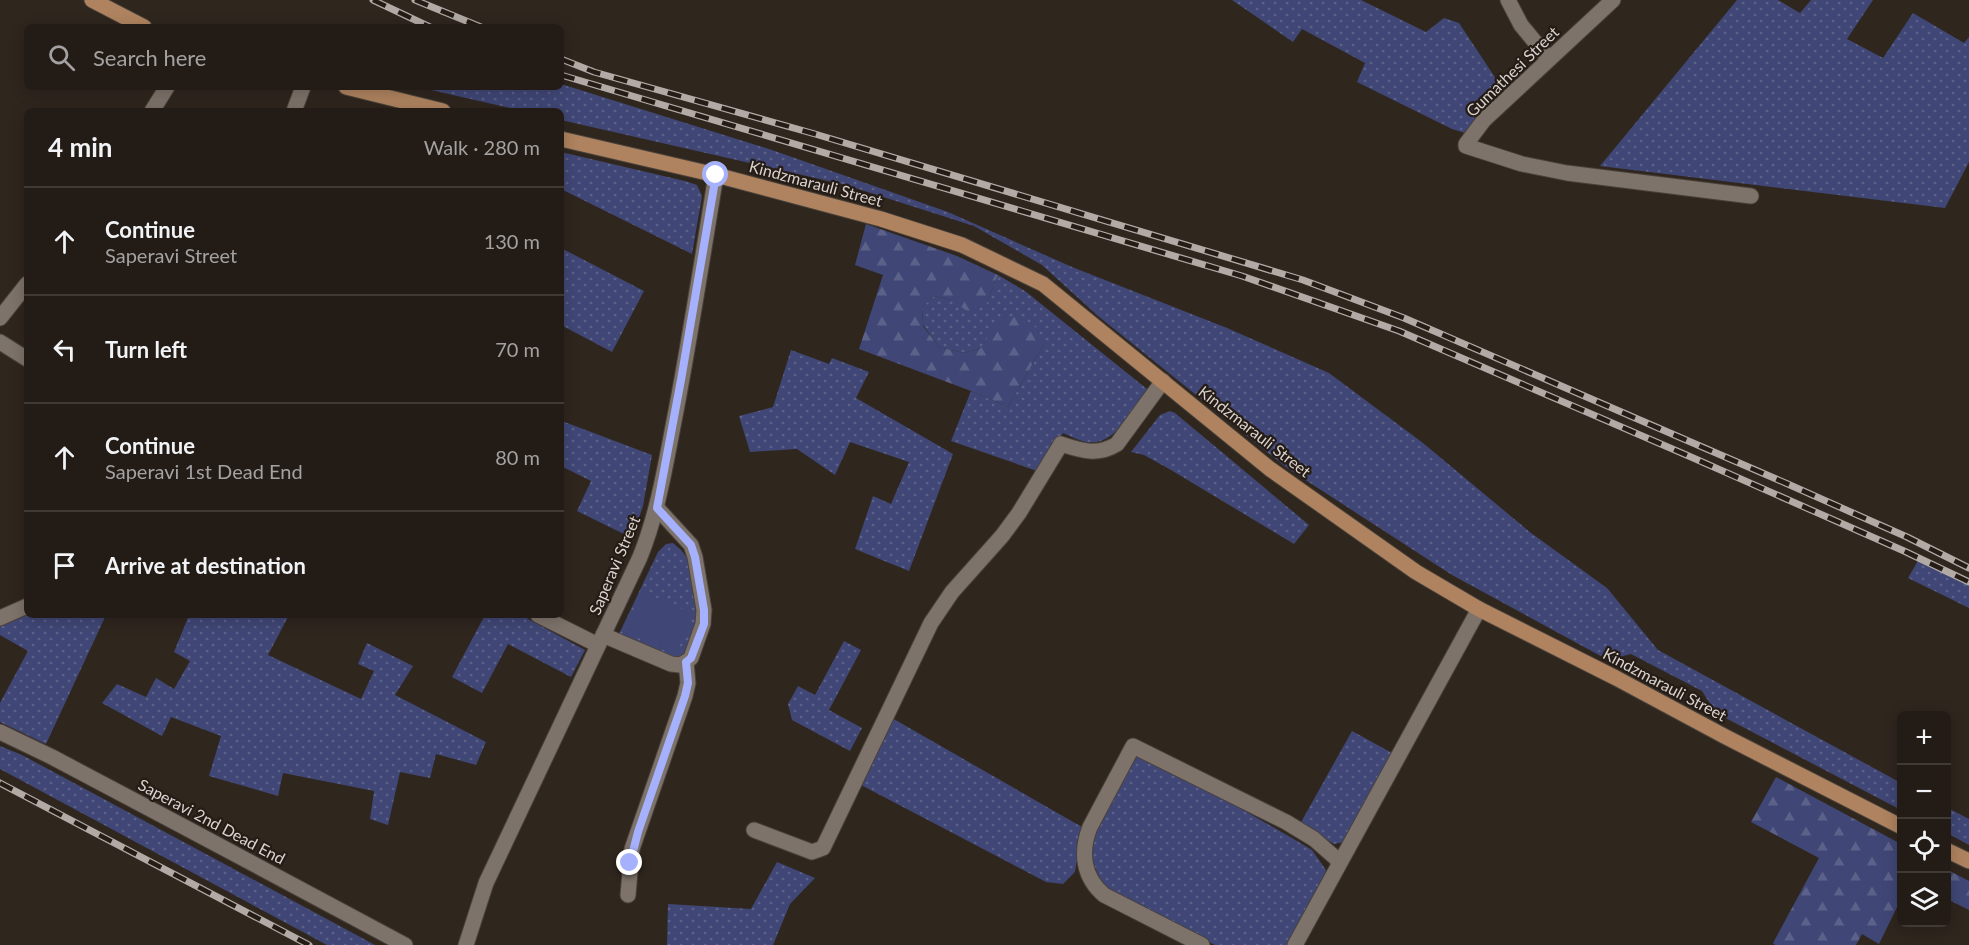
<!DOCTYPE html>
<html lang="en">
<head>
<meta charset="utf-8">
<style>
  body { margin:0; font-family:Lato,sans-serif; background:#2b251f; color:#f1f3f6 }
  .controls { position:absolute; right:18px; bottom:18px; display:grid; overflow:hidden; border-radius:9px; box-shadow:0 3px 15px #0003 }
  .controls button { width:54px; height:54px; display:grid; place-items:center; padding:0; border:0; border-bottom:2px solid #403a35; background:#231c16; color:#f1f3f6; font:30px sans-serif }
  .stop { position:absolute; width:18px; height:18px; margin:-14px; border:4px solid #a5b1fc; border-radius:50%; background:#fff }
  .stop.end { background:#a5b1fc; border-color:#fff; box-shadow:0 2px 6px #0008 }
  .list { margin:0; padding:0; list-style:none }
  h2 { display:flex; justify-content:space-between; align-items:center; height:78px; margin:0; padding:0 24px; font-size:26px }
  h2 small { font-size:20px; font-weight:400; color:#a3a1a1 }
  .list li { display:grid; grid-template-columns:39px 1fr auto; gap:18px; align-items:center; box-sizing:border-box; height:108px; padding:0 24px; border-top:2px solid #403a35 }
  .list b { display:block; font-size:22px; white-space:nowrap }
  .list p { margin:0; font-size:20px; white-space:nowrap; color:#a3a1a1 }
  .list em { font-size:20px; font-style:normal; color:#a3a1a1 }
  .icon { flex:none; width:33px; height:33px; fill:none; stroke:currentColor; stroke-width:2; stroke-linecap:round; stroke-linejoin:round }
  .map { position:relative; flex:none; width:1969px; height:945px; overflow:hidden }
  .search { position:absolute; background:#231c16; box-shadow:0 3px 15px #0003; left:24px; top:24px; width:540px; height:66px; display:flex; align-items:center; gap:15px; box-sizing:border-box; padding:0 21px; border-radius:9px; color:#a3a1a1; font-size:22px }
  .panel { position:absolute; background:#231c16; box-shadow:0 3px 15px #0003; left:24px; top:108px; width:540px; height:510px; border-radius:9px }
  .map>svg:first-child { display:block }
</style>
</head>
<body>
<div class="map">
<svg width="1969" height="945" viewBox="0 0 1969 945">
  <defs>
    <pattern id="grass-dots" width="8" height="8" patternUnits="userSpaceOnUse" patternTransform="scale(1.5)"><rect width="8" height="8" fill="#404776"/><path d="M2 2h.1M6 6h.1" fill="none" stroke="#5b6188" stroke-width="1.8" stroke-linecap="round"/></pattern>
    <pattern id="forest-firs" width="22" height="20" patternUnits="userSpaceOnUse" patternTransform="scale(1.5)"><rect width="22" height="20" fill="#404776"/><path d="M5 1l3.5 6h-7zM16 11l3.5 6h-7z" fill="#5b6188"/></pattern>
  </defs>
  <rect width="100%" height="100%" fill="#2f261e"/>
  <g fill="url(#grass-dots)">
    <polygon points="1232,0 1361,0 1426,32 1444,18 1459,23 1504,91 1465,133 1452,129 1357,82 1365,63 1302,29 1293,42"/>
    <polygon points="1737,0 1778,0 1800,13 1811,0 1873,0 1847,39 1883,58 1913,13 1964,43 1969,37 1969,162 1945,208 1600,166"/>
    <polygon points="561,84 772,150 948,212 1072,267 1227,328 1329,373 1423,443 1531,533 1607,588 1658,650 1901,783 1901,810 1716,713 1702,691 1631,654 1608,660 1452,575 1287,468 1098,316 1042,265 974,226 846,185 561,120 561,111 523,111 418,87 561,87"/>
    <polygon points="561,152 685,181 697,185 702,196 692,254 561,189"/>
    <polygon points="561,248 644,291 612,352 561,325"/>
    <path d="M998 275 1025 291 1147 389C1132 409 1116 447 1086 442 1078 440 1070 436 1063 433L1037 471 951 441 971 391 1008 407 1044 344 981 348 964 353 939 347 923 325 922 307 934 296 951 300 986 304Z"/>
    <polygon points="791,350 829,364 832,358 869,372 856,398 953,454 909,571 855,549 873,496 891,504 909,462 850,442 835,475 797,449 750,452 739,416 773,407"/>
    <polygon points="1170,411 1175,413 1309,525 1294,544 1171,470 1144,455 1131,452 1160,415"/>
    <polygon points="562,421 652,455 643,506 632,538 577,511 591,481 561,466"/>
    <polygon points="673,543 681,550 689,560 698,616 690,650 677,658 619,634 658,552 666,544"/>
    <polygon points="1919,559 1969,584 1969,608 1908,578"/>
    <polygon points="27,610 27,615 106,615 46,744 0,722 0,703 28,651 0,635 0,623"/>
    <polygon points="189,615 289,615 268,655 361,699 374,671 358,664 367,643 413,666 395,695 486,742 476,765 436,754 430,778 400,772 388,825 370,819 374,791 283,773 278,796 209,776 221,736 171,717 162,736 102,703 117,684 146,697 156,678 174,689 190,661 174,652"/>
    <polygon points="485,615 521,615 585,650 571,677 508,644 482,693 452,677"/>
    <polygon points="844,641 861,650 829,710 862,728 850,751 792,720 788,704 798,686 815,695"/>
    <polygon points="892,718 1082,827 1075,872 1063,884 1046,882 861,785"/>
    <polygon points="1352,731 1394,754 1344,842 1334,844 1300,824"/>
    <polygon points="0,746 22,755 375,945 327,945 0,769"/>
    <path d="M1136 754 1245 811 1292 838 1312 850 1326 870 1323 878 1287 945H1215L1107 889C1093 870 1089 853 1093 830Z"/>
    <polygon points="1946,807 1969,819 1969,845 1947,833"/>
    <polygon points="777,862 815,878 790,904 773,945 667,945 668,904 751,909"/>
  </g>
  <g fill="url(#forest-firs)">
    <polygon points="866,224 957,256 998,275 986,304 970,313 951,300 934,296 922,307 923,326 939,347 964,353 981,348 998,321 1016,316 1037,328 1044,344 1008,407 971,391 859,349 883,275 855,265"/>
    <polygon points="1776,777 1901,844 1901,899 1879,944 1862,934 1856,945 1775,945 1773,943 1819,858 1751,822"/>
    <polygon points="1946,869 1969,881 1969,910 1947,899"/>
  </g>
  <polygon fill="#404776" points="641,591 694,614 676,654 624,632"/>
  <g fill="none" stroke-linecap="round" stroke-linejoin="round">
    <defs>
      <g id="minor">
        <polyline points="1508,0 1521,25 1549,59"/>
        <polyline points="1613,0 1484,120 1466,144 1466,146 1522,164 1567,173 1751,196"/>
        <polyline points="152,111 167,87"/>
        <polyline points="294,111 303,87"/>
        <polyline points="0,318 27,284"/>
        <polyline points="0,342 27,359"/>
        <polyline points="657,508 691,545 695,557 704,610 703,624 691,658 686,662"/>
        <polyline points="538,615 598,645"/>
        <polyline points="0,618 27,606"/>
        <polyline points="603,635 671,664 680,665 686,662"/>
        <polyline points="0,732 52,757 188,829 405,945"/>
        <path d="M754 830 812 852 823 848 931 623 952 592 1002 536 1019 513 1061 444C1082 451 1098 456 1117 444L1163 381"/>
        <polyline points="628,895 632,849 685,696 688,683 686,662"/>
        <path d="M466 945 486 883 640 557C659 510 666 461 676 411 691 332 703 254 716 175"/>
        <path d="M1202 945 1104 895C1083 877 1080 852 1090 827L1133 746 1286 822 1314 839 1340 862"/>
        <polyline points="1295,945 1479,609"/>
      </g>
      <g id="major">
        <polyline points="92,0 144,27"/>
        <polyline points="346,87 443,111"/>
        <polyline points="561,139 716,175 881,219 962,245 1043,284 1270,469 1416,572 1479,609 1616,678 1724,736 1902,827"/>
        <polyline points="1946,850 1969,861"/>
      </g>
    </defs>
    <use href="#minor" stroke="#49423b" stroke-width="17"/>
    <use href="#major" stroke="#49423b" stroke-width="17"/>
    <use href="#minor" stroke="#7e736a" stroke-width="15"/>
    <use href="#major" stroke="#af835f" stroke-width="15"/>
    <defs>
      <g id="rail">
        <polyline points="373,0 430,27"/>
        <polyline points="415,0 481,27"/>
        <polyline points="561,59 594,72 815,134 1303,280 1404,318 1790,485 1907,537 1969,568"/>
        <polyline points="561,75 1242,276 1399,331 1691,457 1904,551 1969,582"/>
        <polyline points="0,783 309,945"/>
      </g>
    </defs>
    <use href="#rail" stroke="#b1aaa5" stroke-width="7"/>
    <use href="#rail" stroke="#251c15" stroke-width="4.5" stroke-dasharray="14" stroke-linecap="butt"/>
  </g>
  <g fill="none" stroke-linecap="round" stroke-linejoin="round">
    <polyline stroke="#a5b1fc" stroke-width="8" points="630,863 638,832 685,696 688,683 686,662 691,658 704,624 704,610 695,557 691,545 657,508 681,380 716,175"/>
  </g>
  <g text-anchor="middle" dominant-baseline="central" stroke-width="4.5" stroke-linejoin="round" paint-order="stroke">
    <g font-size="16" fill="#d9d2ce" stroke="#251c15">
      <text transform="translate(1512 71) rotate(-44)">Gumathesi Street</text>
      <text transform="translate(816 183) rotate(15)">Kindzmarauli Street</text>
      <text transform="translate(1255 431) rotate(38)">Kindzmarauli Street</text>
      <text transform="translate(614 565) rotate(-67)">Saperavi Street</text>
      <text transform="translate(1665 684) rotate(28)">Kindzmarauli Street</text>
      <text transform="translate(212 821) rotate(28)">Saperavi 2nd Dead End</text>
    </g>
  </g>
</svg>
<div class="controls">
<button>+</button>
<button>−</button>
<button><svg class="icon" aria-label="locate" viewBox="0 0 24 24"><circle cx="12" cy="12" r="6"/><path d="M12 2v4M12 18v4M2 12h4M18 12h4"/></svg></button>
<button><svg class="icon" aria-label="layers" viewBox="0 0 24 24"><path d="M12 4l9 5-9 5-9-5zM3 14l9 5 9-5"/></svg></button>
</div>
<div class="stop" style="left:716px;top:175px"></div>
<div class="stop end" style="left:630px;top:863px"></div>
<div class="search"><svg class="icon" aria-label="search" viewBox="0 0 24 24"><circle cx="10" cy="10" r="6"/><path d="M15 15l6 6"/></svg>Search here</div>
<section class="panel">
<h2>4 min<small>Walk · 280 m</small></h2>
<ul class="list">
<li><svg class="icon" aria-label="ahead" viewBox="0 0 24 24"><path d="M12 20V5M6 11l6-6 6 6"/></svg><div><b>Continue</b><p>Saperavi Street</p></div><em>130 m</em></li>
<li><svg class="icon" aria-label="left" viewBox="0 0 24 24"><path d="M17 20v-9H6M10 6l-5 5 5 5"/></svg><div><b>Turn left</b></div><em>70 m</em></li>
<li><svg class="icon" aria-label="ahead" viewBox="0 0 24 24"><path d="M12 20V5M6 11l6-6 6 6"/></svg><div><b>Continue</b><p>Saperavi 1st Dead End</p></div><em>80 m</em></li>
<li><svg class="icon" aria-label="arrive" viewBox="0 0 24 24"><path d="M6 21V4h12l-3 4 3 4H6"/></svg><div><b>Arrive at destination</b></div></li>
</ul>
</section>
</div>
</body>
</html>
